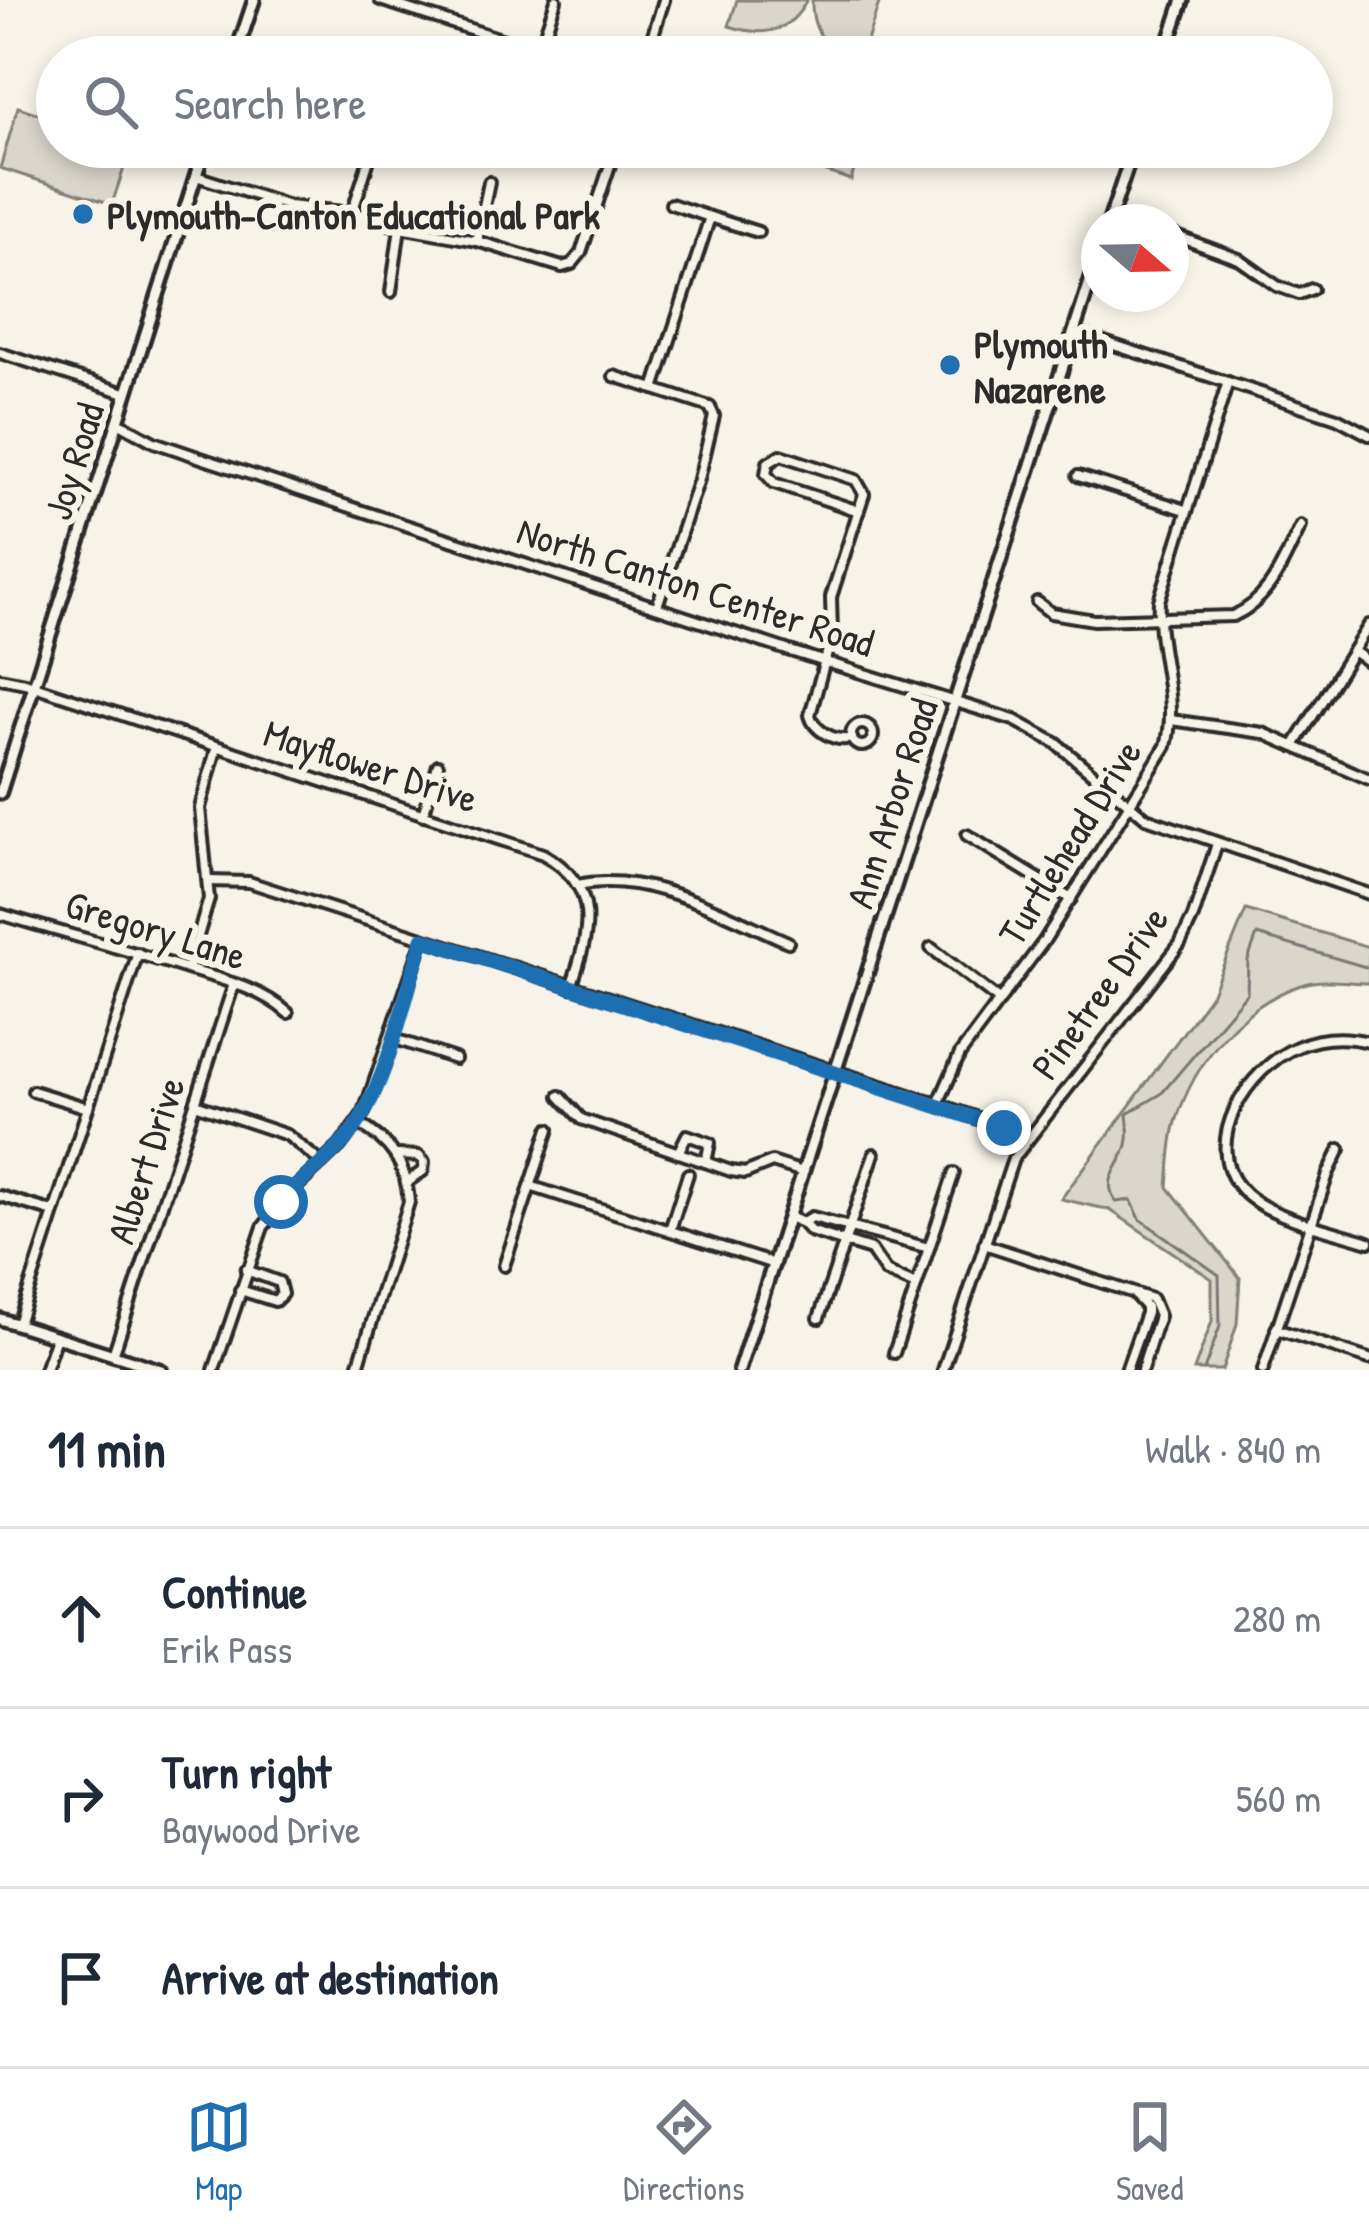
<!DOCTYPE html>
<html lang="en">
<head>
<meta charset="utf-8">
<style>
  body { margin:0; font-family:"Patrick Hand",sans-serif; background:#f6f6f7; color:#1f2937 }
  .compass { position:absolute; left:1081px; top:204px; width:108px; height:108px; border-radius:50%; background:#fff; box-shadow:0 6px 18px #0003; rotate:110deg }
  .stop { position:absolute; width:36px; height:36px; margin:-27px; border:9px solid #1f6fb2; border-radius:50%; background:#fff }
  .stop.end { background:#1f6fb2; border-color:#fff; box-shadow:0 3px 12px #0008 }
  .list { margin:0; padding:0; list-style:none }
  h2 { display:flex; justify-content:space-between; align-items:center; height:156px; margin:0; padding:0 48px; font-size:51px }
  h2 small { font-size:39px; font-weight:400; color:#747a83 }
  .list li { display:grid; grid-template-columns:78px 1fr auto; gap:36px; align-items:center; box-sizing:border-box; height:180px; padding:0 48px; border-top:3px solid #e0e1e3 }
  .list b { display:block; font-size:45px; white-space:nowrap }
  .list p { margin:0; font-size:39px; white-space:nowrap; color:#747a83 }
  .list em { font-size:39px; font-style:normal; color:#747a83 }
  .icon { flex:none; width:66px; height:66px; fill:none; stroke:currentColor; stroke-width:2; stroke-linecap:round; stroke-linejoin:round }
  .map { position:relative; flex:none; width:1369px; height:1370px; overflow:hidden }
  .search { position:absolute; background:#fff; box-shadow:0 6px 18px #0003; left:36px; right:36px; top:36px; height:132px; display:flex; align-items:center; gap:30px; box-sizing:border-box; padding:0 42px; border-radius:66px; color:#747a83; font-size:45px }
  .sheet { height:696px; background:#fff }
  nav { display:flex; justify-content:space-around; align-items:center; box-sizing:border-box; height:168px; border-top:3px solid #e0e1e3; background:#fff; font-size:33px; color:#747a83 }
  nav a { display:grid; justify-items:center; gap:6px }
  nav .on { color:#1f6fb2 }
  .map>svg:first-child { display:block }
</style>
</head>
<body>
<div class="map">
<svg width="1369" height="1370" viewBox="0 0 1369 1370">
  <rect width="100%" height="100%" fill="#f7f3e8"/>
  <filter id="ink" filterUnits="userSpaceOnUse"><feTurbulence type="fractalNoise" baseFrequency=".00833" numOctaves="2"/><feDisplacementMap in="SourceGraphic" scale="24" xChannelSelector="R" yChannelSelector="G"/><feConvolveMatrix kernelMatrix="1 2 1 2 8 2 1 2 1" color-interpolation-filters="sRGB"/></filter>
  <g filter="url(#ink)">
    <g fill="#dad6cc" stroke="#82807c" stroke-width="3">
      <path d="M737 0H807C789 34 764 37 729 26Z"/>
      <path d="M812 0H880L862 57C829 57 811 32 812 0Z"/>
      <polygon points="18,107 57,120 57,147 131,147 112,204 0,168"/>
      <polygon points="791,147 861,147 851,180 788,159"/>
      <path d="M1246 910 1369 947V983C1349 983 1323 978 1304 984 1242 1003 1194 1062 1176 1122 1170 1142 1170 1166 1168 1187L1240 1278 1237 1324 1222 1370H1194L1212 1321V1279L1110 1210 1061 1199 1211 995Z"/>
    </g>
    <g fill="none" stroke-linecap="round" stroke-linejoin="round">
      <path stroke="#7a7874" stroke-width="3" d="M1204 1370 1220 1326 1219 1275 1140 1219 1131 1200 1116 1202C1101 1178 1120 1169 1127 1145 1130 1134 1128 1125 1127 1114L1161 1094 1247 993 1248 960 1257 935 1369 968"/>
      <defs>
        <g id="street">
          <polyline points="380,0 557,57"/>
          <polyline points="539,51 556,0"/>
          <polyline points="646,57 664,0"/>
          <polyline points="196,176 289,206 352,213 400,227 477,241 562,267 572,264 581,253 616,147"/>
          <polyline points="671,204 710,217"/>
          <polyline points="352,213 373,147"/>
          <polyline points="1111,214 1136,222"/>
          <polyline points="1171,234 1239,259 1277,286 1299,294 1312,289"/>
          <polyline points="477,241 489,182"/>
          <polyline points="391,292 400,227"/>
          <polyline points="1074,332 1337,418 1369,435"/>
          <polyline points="0,353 125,393"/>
          <polyline points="614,376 654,389"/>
          <polyline points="118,422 154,442 204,459 790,651 1014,720 1056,743 1146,818 1369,894"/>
          <polyline points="1078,476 1186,510"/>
          <path d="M1037 602 1051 613 1094 620 1233 616C1271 600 1283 561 1301 526"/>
          <polyline points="657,606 699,479 714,416 710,407 654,389 710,217 758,232"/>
          <polyline points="1353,651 1369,662"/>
          <path d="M0 678 25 683 543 854C603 888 589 933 571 987"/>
          <polyline points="1171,720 1263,733 1369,779"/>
          <circle cx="862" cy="735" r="11"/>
          <path d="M852 738C836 743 814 731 810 715L832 635 831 597 864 494 856 480 781 455 768 463 766 474 774 483 859 511"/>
          <polyline points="1294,746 1369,625"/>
          <polyline points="423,815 438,765"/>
          <polyline points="967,835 1071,899"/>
          <polyline points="209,881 249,882 938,1104 997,1125 1023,1144"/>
          <path d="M577 885C649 870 725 915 788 942"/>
          <path d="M0 914C62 933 125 949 187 969 223 980 260 988 288 1013"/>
          <polyline points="931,948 1000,1001"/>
          <polyline points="188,969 209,899 200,808 217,746"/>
          <polyline points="392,1038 455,1059"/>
          <path d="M1369 1042C1344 1036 1320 1037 1297 1047 1248 1068 1199 1143 1242 1190 1267 1218 1333 1230 1369 1242"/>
          <polyline points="33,1091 88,1108"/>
          <polyline points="560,1096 581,1119 731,1171 745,1173 772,1162 803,1172"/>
          <polyline points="195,1104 287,1135 322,1163"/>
          <path d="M938 1104 960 1054 1044 941 1166 746C1179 697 1156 651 1159 601L1228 382"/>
          <polyline points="678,1153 687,1135 710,1143 706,1162"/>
          <polyline points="398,1155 419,1156 424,1162 423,1171 407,1182"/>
          <polyline points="530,1186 774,1264"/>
          <polyline points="0,1196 54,1212"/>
          <polyline points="789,1217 803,1223 810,1231 871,1250 886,1272 916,1285"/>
          <polyline points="803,1223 812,1217 929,1248"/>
          <polyline points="670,1230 688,1174"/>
          <polyline points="984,1244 1152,1299 1159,1316 1142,1370"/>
          <polyline points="504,1266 549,1129"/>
          <polyline points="240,1290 275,1301 282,1294 279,1282 246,1270"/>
          <polyline points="819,1318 874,1154"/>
          <polyline points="18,1324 138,953"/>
          <polyline points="1276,1329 1369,1359"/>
          <polyline points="894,1353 954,1173"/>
          <polyline points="113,1355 234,984"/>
          <polyline points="45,1370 56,1337"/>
          <polyline points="214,1370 263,1227 289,1194 340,1146 364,1112 423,939"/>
          <path d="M357 1370 409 1202C406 1163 391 1142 358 1123"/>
          <polyline points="943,1370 1013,1159 1180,944 1193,917 1217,844"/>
          <polyline points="1126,1370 1146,1313 1146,1307 1136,1296"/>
          <polyline points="1263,1370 1328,1174 1340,1149"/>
        </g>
        <g id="secondary">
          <polyline points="235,57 254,0"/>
          <polyline points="1164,57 1183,0"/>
          <polyline points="1109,222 1134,147"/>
          <polyline points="0,793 205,147"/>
          <polyline points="0,1319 161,1370"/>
          <polyline points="739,1370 1099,254"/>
        </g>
      </defs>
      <use href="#street" stroke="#2b2b2b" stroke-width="16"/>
      <use href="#secondary" stroke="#2b2b2b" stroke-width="18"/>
      <use href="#street" stroke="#f7f3e8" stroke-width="8"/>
      <use href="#secondary" stroke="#f7f3e8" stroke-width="9"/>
    </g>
  </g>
  <g fill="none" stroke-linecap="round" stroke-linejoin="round" filter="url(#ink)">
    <path stroke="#1f6fb2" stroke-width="15" d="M281 1202C305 1175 338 1154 358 1123 390 1073 405 996 423 939L1004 1128"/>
  </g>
  <g fill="#1f6fb2" stroke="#f7f3e8" stroke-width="4.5">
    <circle cx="83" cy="214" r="12"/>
    <circle cx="950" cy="365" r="12"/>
  </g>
  <g text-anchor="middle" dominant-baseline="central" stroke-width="12" stroke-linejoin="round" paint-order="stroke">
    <g font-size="39" font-weight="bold" fill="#2b2b2b" stroke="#f7f3e8" text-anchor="start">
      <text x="107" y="214">Plymouth-Canton Educational Park</text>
      <text x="974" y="343">Plymouth<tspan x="974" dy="45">Nazarene</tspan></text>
    </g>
    <g font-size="39" fill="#2b2b2b" stroke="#f7f3e8">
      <text transform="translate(73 461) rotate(-73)">Joy Road</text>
      <text transform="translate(696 586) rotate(18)">North Canton Center Road</text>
      <text transform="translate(371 765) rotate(18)">Mayflower Drive</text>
      <text transform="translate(891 803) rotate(-72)">Ann Arbor Road</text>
      <text transform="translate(1069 842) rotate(-58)">Turtlehead Drive</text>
      <text transform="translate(156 929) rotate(17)">Gregory Lane</text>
      <text transform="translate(1099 992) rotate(-54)">Pinetree Drive</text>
      <text transform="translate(145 1160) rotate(-72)">Albert Drive</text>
    </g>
  </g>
</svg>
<svg class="compass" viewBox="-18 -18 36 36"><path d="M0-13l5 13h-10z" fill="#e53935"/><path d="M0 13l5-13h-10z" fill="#747a83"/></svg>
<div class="stop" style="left:281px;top:1202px"></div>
<div class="stop end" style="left:1004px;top:1128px"></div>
<div class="search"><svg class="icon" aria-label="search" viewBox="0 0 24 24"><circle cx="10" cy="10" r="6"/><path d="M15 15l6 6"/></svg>Search here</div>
</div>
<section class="sheet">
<h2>11 min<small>Walk · 840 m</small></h2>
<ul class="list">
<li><svg class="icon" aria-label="ahead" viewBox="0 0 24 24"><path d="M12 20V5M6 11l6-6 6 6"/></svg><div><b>Continue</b><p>Erik Pass</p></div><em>280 m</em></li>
<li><svg class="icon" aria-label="right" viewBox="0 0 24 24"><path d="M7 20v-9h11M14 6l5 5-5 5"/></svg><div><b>Turn right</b><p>Baywood Drive</p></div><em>560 m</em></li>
<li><svg class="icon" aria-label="arrive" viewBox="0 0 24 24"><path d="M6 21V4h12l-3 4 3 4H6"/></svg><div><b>Arrive at destination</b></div></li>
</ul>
</section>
<nav>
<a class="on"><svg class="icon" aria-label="map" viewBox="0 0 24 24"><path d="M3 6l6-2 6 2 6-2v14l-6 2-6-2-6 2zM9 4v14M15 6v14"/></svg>Map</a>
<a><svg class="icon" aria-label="directions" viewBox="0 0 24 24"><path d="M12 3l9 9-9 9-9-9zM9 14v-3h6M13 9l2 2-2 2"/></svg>Directions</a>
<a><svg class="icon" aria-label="saved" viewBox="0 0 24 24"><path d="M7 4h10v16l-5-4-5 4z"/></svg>Saved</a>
</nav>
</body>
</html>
